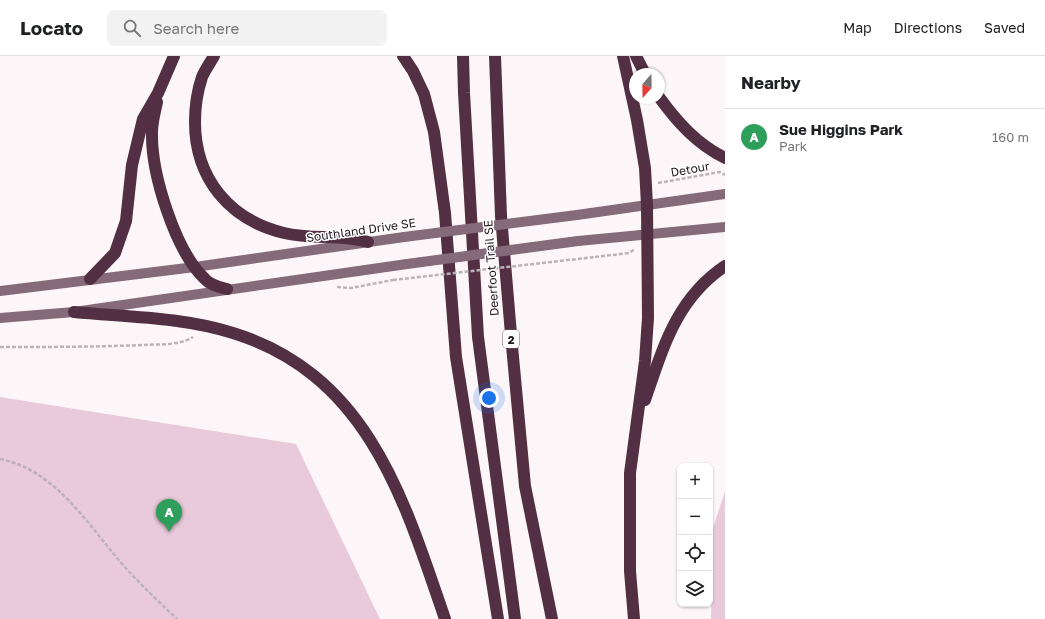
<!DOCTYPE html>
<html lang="en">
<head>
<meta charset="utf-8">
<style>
  body { margin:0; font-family:"Golos Text",sans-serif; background:#f2f2f2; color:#202124 }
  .controls { position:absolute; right:12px; bottom:12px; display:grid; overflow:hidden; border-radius:8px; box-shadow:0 1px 3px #0004 }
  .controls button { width:36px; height:36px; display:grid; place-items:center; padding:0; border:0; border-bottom:1px solid #e0e0e0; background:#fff; color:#202124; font:20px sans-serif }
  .compass { position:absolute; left:629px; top:12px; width:36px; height:36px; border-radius:50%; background:#fff; box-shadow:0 1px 3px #0004; rotate:200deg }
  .you { position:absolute; left:489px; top:342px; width:14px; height:14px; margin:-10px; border:3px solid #fff; border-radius:50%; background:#1a73e8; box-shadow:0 0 0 6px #1a73e833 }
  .badge { display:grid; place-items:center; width:26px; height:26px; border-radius:50%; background:#0f766e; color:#fff; font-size:13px; font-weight:700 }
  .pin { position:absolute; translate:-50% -33px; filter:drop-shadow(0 1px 2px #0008) }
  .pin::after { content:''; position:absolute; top:21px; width:14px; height:12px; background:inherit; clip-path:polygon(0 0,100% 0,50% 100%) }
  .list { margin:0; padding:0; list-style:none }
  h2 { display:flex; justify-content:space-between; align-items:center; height:52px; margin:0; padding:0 16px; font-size:17px }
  h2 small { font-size:13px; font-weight:400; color:#757577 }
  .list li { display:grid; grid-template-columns:26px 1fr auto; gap:12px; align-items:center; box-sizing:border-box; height:56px; padding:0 16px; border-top:1px solid #e0e0e0 }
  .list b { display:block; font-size:15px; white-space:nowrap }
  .list p { margin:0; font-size:13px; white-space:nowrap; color:#757577 }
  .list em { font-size:13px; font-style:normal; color:#757577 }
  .icon { flex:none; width:22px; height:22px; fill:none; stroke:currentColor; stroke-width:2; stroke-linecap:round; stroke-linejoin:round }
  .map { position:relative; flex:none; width:725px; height:563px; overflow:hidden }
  header { display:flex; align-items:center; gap:24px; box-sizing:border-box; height:56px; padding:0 20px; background:#fff; border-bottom:1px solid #e0e0e0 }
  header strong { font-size:19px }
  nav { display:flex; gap:22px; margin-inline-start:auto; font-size:14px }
  .search { width:280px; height:36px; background:#f2f2f2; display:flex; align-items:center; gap:10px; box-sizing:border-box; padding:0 14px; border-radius:8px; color:#757577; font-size:15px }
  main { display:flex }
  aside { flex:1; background:#fff }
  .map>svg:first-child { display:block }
</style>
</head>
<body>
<header>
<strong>Locato</strong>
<div class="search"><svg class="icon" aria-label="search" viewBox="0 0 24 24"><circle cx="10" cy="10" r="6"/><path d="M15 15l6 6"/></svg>Search here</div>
<nav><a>Map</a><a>Directions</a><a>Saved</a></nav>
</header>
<main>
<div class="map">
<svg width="725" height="563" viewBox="0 0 725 563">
  <rect width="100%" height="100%" fill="#fdf6f9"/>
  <g fill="#e9cadb">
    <polygon points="0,341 296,388 380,563 0,563"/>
    <polygon points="725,435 725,563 711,563 713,472"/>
  </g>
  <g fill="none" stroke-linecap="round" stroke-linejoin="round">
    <g stroke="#bbb3b7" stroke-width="2.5" stroke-dasharray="4 2" stroke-linecap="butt">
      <polyline points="658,127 720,116 725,119"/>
      <polyline points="595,201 629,197 635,193"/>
      <polyline points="337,231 351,232 393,224"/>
      <path d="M0 291C47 291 94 291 142 289 158 288 179 290 193 281"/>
      <path d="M0 403C56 414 88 469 123 509 140 528 159 546 177 563"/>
    </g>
    <g stroke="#856a79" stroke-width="10">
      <polyline points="577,159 725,138"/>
      <polyline points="578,185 725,171"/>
      <polyline points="0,235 195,211 404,181"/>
      <polyline points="0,262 74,256 407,208"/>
    </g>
    <g stroke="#522f43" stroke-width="12">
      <path d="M214 0C210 7 205 14 202 21 197 36 195 51 195 66 195 123 230 164 284 177 312 184 341 178 368 186"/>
      <polyline points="403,0 413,15 424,38 434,76 445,157 456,301 498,563"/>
      <polyline points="463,0 464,37 478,281 515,563"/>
      <polyline points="495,0 501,160 512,290 525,430 552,563"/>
      <polyline points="623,0 637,64 645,112 647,149 648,262 645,305 630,417 630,515 634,563"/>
      <polyline points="636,0 645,18"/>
      <path d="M659 41C678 67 697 88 725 102"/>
      <path d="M157 46C155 56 152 66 152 76 151 117 175 195 205 223 210 229 219 231 227 233"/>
      <polyline points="90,223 115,197 126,165 132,109 143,63 158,37 174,0"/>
      <path d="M74 256C127 261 182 261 233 277 368 319 404 443 445 563"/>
      <path d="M645 344C663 292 676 243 725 210"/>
    </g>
    <polyline stroke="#bbb3b7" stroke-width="2.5" stroke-dasharray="4 2" stroke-linecap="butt" points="393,224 595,201"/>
    <g stroke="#856a79" stroke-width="10">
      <polyline points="404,181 577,159"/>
      <polyline points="407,208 578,185"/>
    </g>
  </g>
  <g text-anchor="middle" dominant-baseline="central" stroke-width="3" stroke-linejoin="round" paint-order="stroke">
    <rect fill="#fff" stroke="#645d61" stroke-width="1" x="503" y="274" width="16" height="18" rx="3"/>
    <g font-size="11" font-weight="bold" fill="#22171d">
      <text x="511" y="283">2</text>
    </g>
    <g font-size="12" fill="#22171d" stroke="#fff">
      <text transform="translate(690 113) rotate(-10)">Detour</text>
      <text transform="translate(361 174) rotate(-8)">Southland Drive SE</text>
      <text transform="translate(491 212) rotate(-94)">Deerfoot Trail SE</text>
    </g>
  </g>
</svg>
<div class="controls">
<button>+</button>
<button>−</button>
<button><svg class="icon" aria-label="locate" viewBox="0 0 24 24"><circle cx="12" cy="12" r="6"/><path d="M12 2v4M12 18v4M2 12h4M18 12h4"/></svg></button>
<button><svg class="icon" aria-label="layers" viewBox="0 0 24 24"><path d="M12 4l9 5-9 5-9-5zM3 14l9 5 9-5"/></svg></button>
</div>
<svg class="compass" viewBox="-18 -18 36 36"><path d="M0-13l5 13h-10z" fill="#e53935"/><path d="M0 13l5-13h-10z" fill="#757577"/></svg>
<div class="you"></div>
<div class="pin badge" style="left:169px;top:476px;background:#2e9e5b">A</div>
</div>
<aside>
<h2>Nearby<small></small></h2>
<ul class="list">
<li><span class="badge" style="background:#2e9e5b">A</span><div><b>Sue Higgins Park</b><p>Park</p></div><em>160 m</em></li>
</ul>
</aside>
</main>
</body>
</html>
